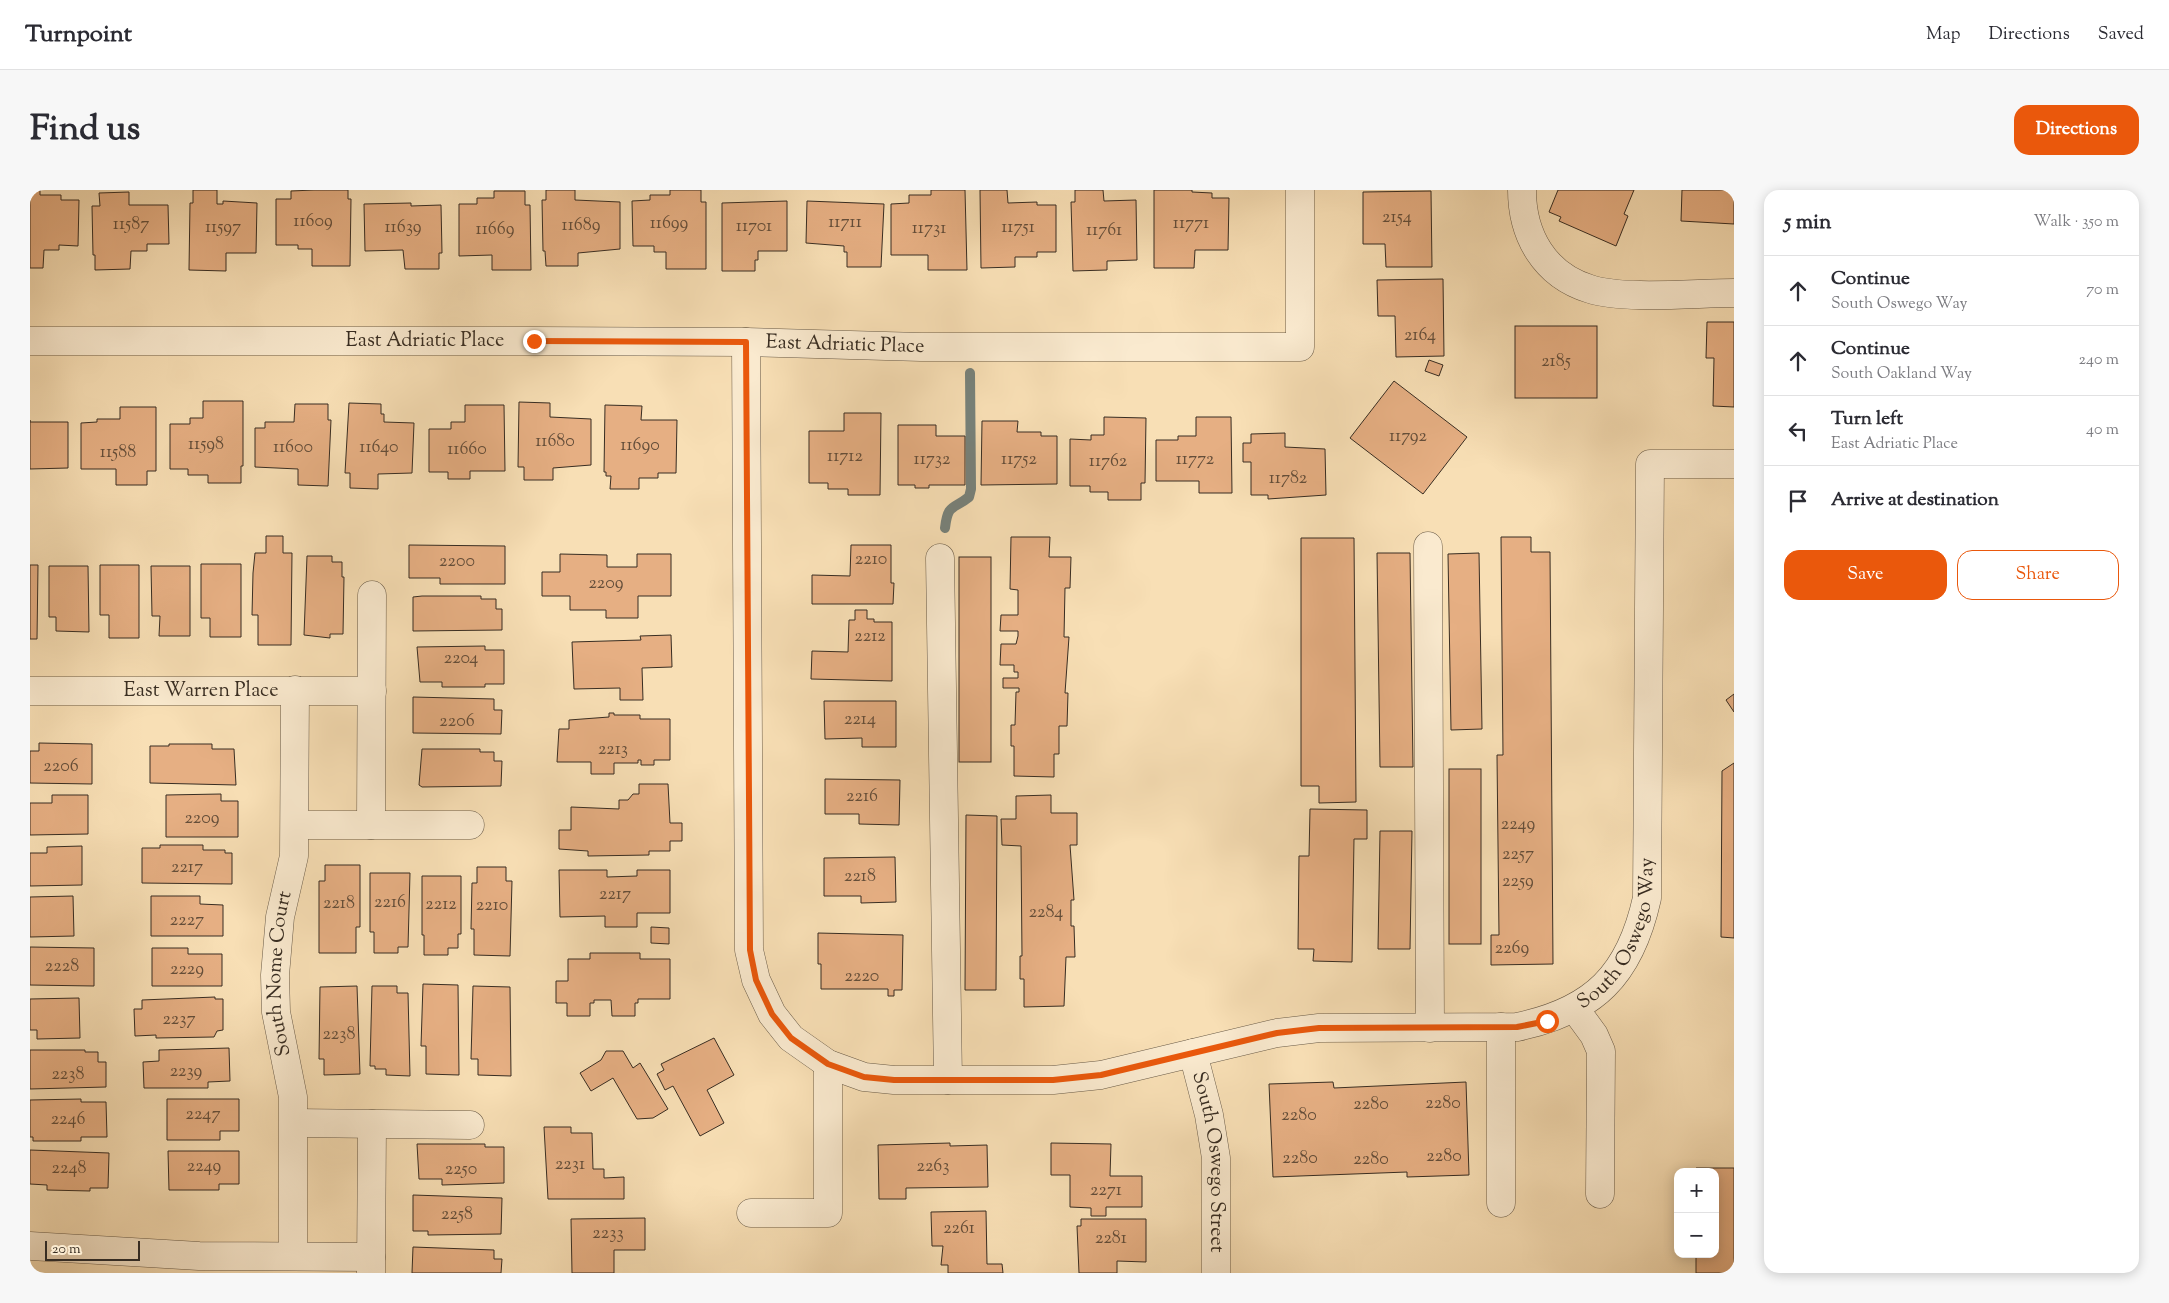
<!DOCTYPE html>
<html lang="en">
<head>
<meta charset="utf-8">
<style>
  body { margin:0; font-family:"Sorts Mill Goudy",serif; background:#f7f7f7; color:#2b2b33 }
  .controls { position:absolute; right:15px; bottom:15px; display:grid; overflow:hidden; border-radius:10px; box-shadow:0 2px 12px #0003 }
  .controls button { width:45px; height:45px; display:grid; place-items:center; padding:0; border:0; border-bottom:1px solid #e1e1e2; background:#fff; color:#2b2b33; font:25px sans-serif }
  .scale { position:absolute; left:15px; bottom:12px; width:95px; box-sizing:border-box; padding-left:5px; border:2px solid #382d22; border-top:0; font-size:14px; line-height:18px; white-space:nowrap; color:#382d22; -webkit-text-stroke:4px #faeacf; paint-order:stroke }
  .stop { position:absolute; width:15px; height:15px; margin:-11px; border:4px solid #ea580c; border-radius:50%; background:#fff }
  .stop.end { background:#ea580c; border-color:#fff; box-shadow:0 1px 5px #0008 }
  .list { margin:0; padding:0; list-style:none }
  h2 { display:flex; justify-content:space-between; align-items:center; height:65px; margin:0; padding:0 20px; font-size:21px }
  h2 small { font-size:16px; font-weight:400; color:#7c7c81 }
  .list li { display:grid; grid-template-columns:32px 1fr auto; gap:15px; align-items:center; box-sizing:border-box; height:70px; padding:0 20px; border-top:1px solid #e1e1e2 }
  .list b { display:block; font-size:19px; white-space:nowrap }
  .list p { margin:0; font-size:16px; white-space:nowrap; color:#7c7c81 }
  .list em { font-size:16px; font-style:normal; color:#7c7c81 }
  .actions { display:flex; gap:10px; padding:15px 20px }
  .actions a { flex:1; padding:11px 0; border:1px solid #ea580c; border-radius:15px; text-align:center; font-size:18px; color:#ea580c }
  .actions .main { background:#ea580c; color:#fff }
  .icon { flex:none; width:28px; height:28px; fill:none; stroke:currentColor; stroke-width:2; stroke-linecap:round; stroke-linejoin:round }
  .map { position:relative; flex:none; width:1704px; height:1083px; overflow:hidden; border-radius:15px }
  header { display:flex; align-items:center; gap:30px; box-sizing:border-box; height:70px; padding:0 25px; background:#fff; border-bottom:1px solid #e1e1e2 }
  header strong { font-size:24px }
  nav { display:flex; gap:28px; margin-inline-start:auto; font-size:18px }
  .intro { display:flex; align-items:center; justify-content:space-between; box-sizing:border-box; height:120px; padding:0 30px }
  h1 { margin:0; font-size:35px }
  .button { padding:12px 22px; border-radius:15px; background:#ea580c; color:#fff; font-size:18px; font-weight:700 }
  main { display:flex; gap:30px; padding:0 30px }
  aside { flex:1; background:#fff; border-radius:15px; box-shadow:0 2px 12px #0003 }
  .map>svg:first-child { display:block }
</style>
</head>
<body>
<header>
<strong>Turnpoint</strong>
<nav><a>Map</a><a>Directions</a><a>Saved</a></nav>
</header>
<div class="intro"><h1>Find us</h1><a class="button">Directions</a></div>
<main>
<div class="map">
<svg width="1704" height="1083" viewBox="0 0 1704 1083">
  <rect width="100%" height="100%" fill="#f8dfb5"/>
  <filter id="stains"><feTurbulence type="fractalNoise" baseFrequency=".004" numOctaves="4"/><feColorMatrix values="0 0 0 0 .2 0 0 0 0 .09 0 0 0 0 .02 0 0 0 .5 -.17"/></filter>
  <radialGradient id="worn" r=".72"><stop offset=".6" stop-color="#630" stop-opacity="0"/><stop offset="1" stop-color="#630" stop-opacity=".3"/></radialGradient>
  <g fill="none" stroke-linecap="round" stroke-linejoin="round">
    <path stroke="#77827b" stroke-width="10" d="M915 338C918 313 923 320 939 307L941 299 940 183"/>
  </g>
  <g fill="#e6af83" stroke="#382d22">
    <polygon points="0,0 10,0 10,5 31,5 31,10 49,10 48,56 29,55 29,60 14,60 13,78 0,78"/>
    <polygon points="163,0 187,0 187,14 193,14 193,11 227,13 226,63 196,63 196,81 159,80 160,13 163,13"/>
    <polygon points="284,0 318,0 318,9 321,9 320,76 282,76 282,59 268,59 268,55 246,55 246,9 261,9 261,1"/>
    <polygon points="516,0 545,0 545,10 590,12 590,59 548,63 548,76 516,76 515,61 513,61 512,10 516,10"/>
    <polygon points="640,0 671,0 671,12 676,12 676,79 636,79 636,62 624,62 624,56 603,56 602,11 620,10 620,5 640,5"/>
    <polygon points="901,0 935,0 937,80 898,80 898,65 861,65 861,14 879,13 879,5 901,5"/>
    <polygon points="950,0 977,0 978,13 1007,12 1007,15 1026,15 1026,62 1007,62 1007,67 985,67 985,77 951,78"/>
    <polygon points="1045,0 1073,0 1074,11 1106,10 1107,70 1077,71 1077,80 1043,81 1041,12 1045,12"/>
    <polygon points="1124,0 1162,0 1162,2 1182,3 1182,8 1199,8 1198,60 1165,60 1164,78 1124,78"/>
    <polygon points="1528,0 1604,0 1594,24 1598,26 1586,56 1529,31 1531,27 1519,22"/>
    <polygon points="1652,0 1704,0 1704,34 1651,31"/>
    <polygon points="464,1 495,1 495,15 500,15 501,80 462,80 462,65 429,66 429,14 447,14 447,8 464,8"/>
    <polygon points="1401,1 1402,77 1356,77 1355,54 1333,54 1333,2"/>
    <polygon points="99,2 99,15 138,15 139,54 117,54 117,61 101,61 100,79 65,80 65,65 63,65 62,16 70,16 69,3"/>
    <polygon points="757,11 757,61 728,61 728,70 725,70 725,81 692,81 692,13"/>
    <polygon points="777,11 854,14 851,77 817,77 817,62 814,62 814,56 776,53"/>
    <polygon points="381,13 381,16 411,15 412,63 409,63 409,79 375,79 373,60 335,61 334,14"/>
    <polygon points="1413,89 1414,166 1366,167 1365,126 1348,126 1347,90"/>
    <polygon points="1677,132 1704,132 1704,217 1683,216 1684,168 1676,168"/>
    <rect x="1485" y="136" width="82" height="72"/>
    <polygon points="1399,170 1413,175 1409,186 1395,181"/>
    <polygon points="1364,191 1437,247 1393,304 1320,248"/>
    <polygon points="173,211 213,211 213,276 211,276 211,293 178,293 178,285 158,285 158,279 140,279 140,234 160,234 160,228 173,228"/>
    <polygon points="489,212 520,213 520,227 561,229 561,275 523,278 523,290 494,290 494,277 488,277"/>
    <polygon points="319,213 351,214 351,224 354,224 354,232 384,233 382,283 348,284 348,299 320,298 320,283 315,283"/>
    <polygon points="265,214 298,214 298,230 301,230 298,296 268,295 268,279 225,277 225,238 235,238 235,232 264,232"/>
    <polygon points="435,215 474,215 475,281 440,281 440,289 418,289 418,282 399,282 399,239 421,239 421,232 435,232"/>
    <polygon points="575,215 612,216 611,230 647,230 646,283 628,283 628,288 609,288 609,299 580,299 581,286 576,286 576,282 574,282"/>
    <polygon points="90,217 126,217 126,281 117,281 117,295 86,295 86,279 51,279 51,233 67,232 67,229 90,229"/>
    <polygon points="814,223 851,223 850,305 818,305 818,299 798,299 798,293 779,293 779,241 814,241"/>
    <polygon points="1074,227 1116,228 1115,293 1111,293 1111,310 1078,310 1078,302 1060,302 1060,296 1040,296 1040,249 1061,250 1061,245 1074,245"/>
    <polygon points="1166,227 1201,227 1202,303 1169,303 1169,291 1126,291 1126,250 1148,250 1148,246 1166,246"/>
    <polygon points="0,230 0,232 38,232 38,278 0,279"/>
    <polygon points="952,231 988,231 987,242 1011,242 1011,246 1027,246 1027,294 951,295"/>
    <polygon points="868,235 906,235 906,246 935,246 935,295 899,295 899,298 885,298 885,295 868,295"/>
    <polygon points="1255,243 1255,257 1295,259 1296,305 1238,309 1238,305 1221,305 1221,272 1213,272 1213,253 1221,253 1221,244"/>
    <polygon points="236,346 253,346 253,363 262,363 261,455 228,455 228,425 222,425 223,383 225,363 236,363"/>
    <polygon points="981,347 1020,347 1019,367 1041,367 1040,398 1035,398 1034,447 1039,447 1035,503 1038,503 1037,536 1029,536 1029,564 1024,564 1024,587 984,586 984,556 981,556 981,535 985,535 986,502 989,502 989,498 973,498 973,488 988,488 988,482 984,482 984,475 970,475 971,454 986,454 988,446 988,441 970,441 971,425 988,425 988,400 980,399"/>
    <polygon points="1471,347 1501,347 1501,362 1520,362 1523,774 1461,775 1461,745 1469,745 1467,565 1473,565"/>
    <polygon points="1271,348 1324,348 1326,612 1289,613 1289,596 1271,596"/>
    <polygon points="379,355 475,356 475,394 410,394 410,388 379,388"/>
    <polygon points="821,355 861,355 861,393 864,393 863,414 782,414 782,385 820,386"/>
    <polygon points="1347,363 1380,363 1383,577 1350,577"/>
    <polygon points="1449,363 1452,539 1421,540 1418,364"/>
    <polygon points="530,364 577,365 577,377 607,377 607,364 641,364 641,406 608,406 608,428 576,428 576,420 540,420 540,406 512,406 512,382 530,382"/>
    <polygon points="277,366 302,366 302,372 312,372 312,387 314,387 313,444 300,444 300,448 274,445"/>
    <rect x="929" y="367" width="32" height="205"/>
    <polygon points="171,374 211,374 211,447 180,447 180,428 171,428"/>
    <polygon points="0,375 8,375 7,449 0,449"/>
    <polygon points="70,375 109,375 109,448 79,448 79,425 70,425"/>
    <polygon points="19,376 58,376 59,442 26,441 26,427 19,427"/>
    <polygon points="121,376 160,376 160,446 129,446 130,426 122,426"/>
    <polygon points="392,406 451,406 451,409 466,409 466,419 472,419 472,440 383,441 383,407"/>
    <polygon points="825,420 837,420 837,429 844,429 844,432 862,432 862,491 781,489 782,461 818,462 819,430 825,430"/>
    <polygon points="641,445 642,477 612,478 613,510 590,510 590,498 544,499 542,452 611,450 610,446"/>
    <polygon points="455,456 455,460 474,460 474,494 455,494 455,497 412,497 412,492 390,492 387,457"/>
    <polygon points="1704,504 1704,522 1696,510"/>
    <polygon points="383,507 464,509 464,520 472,520 471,544 383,543"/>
    <polygon points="794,511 866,511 866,557 832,557 832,548 795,549"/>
    <polygon points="579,523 584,523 584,525 610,525 610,529 640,529 640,570 624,570 624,575 611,575 611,570 608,570 608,573 584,573 584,584 561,584 561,572 527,572 529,539 539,539 539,530 579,527"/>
    <polygon points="9,553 62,554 62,594 0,593 0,561 9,561"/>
    <polygon points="139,554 182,554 182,559 204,559 206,595 120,593 120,556 139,556"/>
    <polygon points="392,559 450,559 450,562 464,562 464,571 472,571 471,596 392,597 389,595"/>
    <polygon points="1704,573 1704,748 1691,747 1692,581"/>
    <rect x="1419" y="579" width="32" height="175"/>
    <polygon points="795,589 870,590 869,635 829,634 829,624 795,624"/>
    <polygon points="609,594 638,594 640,633 652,633 652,651 640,651 640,661 619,661 619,665 558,666 558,661 529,659 529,640 541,640 541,617 589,619 589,610 598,610 603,604 609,604"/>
    <polygon points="191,604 191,611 208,611 208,647 136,647 136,605"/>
    <polygon points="22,605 58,605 58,644 0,645 0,613 22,613"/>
    <polygon points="1021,605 1021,623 1047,623 1047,655 1040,655 1044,710 1041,710 1041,736 1044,736 1045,767 1036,767 1034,816 994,817 994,789 990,789 990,766 992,766 991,656 972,655 971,629 986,629 986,606"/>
    <polygon points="1280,619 1337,620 1337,649 1324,649 1322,772 1283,771 1284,759 1268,759 1269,666 1279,666"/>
    <polygon points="936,625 967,626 966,800 935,800"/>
    <polygon points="1350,641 1382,641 1380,759 1348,759"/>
    <polygon points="130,655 173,655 173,660 195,660 195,663 202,663 202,694 112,693 112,658 130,658"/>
    <polygon points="52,656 52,695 0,696 0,663 17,663 17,657"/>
    <polygon points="865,667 866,712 831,713 831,706 794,706 794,668"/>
    <polygon points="295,675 330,675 330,737 326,737 326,763 289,763 289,691 295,691"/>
    <polygon points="447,677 476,677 476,691 482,691 480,766 444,765 444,739 441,739 442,693 447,693"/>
    <polygon points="529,680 577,680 577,687 607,686 607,680 640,680 640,723 607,723 607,737 575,737 575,726 530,727"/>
    <polygon points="340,683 380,683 378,757 368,757 368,763 344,763 344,742 340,742"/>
    <polygon points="392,686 431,686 431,744 428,744 428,758 418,758 418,765 394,765 394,745 392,745"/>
    <polygon points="43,706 44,746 0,747 0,707"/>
    <polygon points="121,706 170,706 170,714 193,715 193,746 121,746"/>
    <polygon points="621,737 639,738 639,754 621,753"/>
    <polygon points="788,743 873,745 872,800 864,800 864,806 858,806 858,799 791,799 791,774 788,774"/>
    <polygon points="0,757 64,758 64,796 0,795"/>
    <polygon points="122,758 158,758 158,764 192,764 192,796 122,796"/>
    <polygon points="560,763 610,763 610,769 640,769 640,809 608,809 608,813 605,813 605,826 582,826 581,810 564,810 564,813 560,813 560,826 537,826 537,813 526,813 526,791 538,791 538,769 560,769"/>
    <polygon points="393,794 428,795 429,885 396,884 396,856 391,856"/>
    <polygon points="327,796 330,884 294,885 294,869 289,869 290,797"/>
    <polygon points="342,796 367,796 367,803 378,803 380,886 356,885 356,879 345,879 345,876 340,876"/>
    <polygon points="443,796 480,797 481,886 448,885 448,869 441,869"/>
    <polygon points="185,807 185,809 193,809 193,840 187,841 184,847 126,848 126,845 105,846 104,819 112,819 112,810"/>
    <polygon points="49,808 50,848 7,849 7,840 0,840 0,809"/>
    <polygon points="684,848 704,885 677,900 694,933 670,946 643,896 635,900 627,884 634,880 631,874"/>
    <polygon points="199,858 200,891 178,892 178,898 114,898 113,872 129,871 129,860"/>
    <polygon points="0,860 55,860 55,862 68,862 68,872 76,872 76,897 0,899"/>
    <polygon points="576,861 593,861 603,878 610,873 638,919 623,928 607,929 583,888 561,901 550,883 571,870"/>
    <polygon points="1303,892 1304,898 1436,892 1439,985 1377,987 1377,982 1243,987 1239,894"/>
    <polygon points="51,909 51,912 76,912 77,947 51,947 51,951 3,951 3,947 0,947 0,910"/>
    <polygon points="137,909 209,909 209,941 190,941 190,950 137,950"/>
    <polygon points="514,937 541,937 541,943 562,943 563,979 574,979 574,988 594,987 594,1009 518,1009"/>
    <polygon points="920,953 920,956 957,955 958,997 876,998 876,1009 849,1009 848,955"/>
    <polygon points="1021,953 1081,954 1080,986 1112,986 1112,1017 1076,1017 1076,1026 1061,1026 1061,1018 1040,1017 1040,985 1021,985"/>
    <polygon points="387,954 455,954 455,957 474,957 474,993 412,995 412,989 389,989"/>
    <polygon points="0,960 79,963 78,998 60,998 60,1001 17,1000 17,995 0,994"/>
    <polygon points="138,961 209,961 209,994 189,994 189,1000 139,1000"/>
    <polygon points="1666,978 1704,978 1704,1083 1666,1083 1666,1064 1685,1064 1685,982 1666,982"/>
    <polygon points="383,1005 472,1008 471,1044 398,1045 398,1041 383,1041"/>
    <polygon points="956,1021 957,1074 972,1074 973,1083 918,1083 918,1075 911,1075 913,1056 902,1056 901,1022"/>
    <polygon points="615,1028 615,1060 584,1060 584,1083 542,1083 541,1029"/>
    <polygon points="1051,1029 1116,1029 1116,1072 1087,1071 1087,1083 1049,1083 1047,1036 1051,1036"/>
    <polygon points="383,1057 464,1060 464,1069 472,1069 471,1083 382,1083"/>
  </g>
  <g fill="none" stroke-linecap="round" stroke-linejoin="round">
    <defs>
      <g id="minor">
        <path d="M1492 0C1492 45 1514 85 1560 99 1595 110 1665 103 1704 103"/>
        <path id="s1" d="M0 151H504L716 152 891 157H1270V0"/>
        <path id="s2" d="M716 152 719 760 726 790 742 824 761 848 798 874 834 887 864 890H1023L1071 885 1247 843 1289 838 1487 837C1564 821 1600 785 1617 708L1620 274H1704"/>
        <polyline points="1398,356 1400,838"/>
        <polyline points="910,368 918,890"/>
        <path id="s3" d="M0 501H342"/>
        <polyline points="265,635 440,635"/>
        <polyline points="341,635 342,405"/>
        <polyline points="1545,819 1564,845 1571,861 1570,1004"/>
        <path id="s4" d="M1163 863 1179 925 1186 968V1083"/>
        <polyline points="264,933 440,935"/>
        <polyline points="1471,1013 1471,837"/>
        <polyline points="721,1023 798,1023 798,874"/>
        <polyline points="0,1056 169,1066 341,1067"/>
        <path id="s5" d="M263 1066V907L246 822 245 785 250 727 264 666 265 500"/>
        <polyline points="341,1083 342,934"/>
      </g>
    </defs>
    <use href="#minor" stroke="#685a47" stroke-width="29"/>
    <use href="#minor" stroke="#faeacf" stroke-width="28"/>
  </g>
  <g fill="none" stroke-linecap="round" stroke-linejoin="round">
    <polyline stroke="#ea580c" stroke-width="6" points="504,151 716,152 720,760 726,790 742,824 761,848 798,874 834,887 864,890 1023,890 1071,885 1247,843 1289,838 1487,837 1517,831"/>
  </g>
  <g text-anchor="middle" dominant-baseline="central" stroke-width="4.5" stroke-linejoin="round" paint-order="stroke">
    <g font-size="18" fill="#644e3a">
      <text x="1367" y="28">2154</text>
      <text x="283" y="32">11609</text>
      <text x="815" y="33">11711</text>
      <text x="639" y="34">11699</text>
      <text x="1161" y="34">11771</text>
      <text x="101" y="35">11587</text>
      <text x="551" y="36">11689</text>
      <text x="724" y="37">11701</text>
      <text x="193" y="38">11597</text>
      <text x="373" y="38">11639</text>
      <text x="988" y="38">11751</text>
      <text x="899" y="39">11731</text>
      <text x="465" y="40">11669</text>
      <text x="1074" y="41">11761</text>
      <text x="1390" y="146">2164</text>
      <text x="1526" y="172">2185</text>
      <text x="1378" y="247">11792</text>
      <text x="525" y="252">11680</text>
      <text x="176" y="255">11598</text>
      <text x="610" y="256">11690</text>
      <text x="263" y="258">11600</text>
      <text x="349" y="258">11640</text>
      <text x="437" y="260">11660</text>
      <text x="88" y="263">11588</text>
      <text x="815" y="267">11712</text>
      <text x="902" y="270">11732</text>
      <text x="989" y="270">11752</text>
      <text x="1165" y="270">11772</text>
      <text x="1078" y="272">11762</text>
      <text x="1258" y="289">11782</text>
      <text x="841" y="370">2210</text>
      <text x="427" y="372">2200</text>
      <text x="576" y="394">2209</text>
      <text x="840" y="447">2212</text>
      <text x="431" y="469">2204</text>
      <text x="830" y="530">2214</text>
      <text x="427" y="532">2206</text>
      <text x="583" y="560">2213</text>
      <text x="31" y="577">2206</text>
      <text x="832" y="607">2216</text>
      <text x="172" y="629">2209</text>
      <text x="1488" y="635">2249</text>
      <text x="1488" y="665">2257</text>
      <text x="157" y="678">2217</text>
      <text x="830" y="687">2218</text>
      <text x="1488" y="692">2259</text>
      <text x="585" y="705">2217</text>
      <text x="360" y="713">2216</text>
      <text x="309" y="714">2218</text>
      <text x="411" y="715">2212</text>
      <text x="462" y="716">2210</text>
      <text x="1016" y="723">2284</text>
      <text x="157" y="731">2227</text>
      <text x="1482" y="759">2269</text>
      <text x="32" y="777">2228</text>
      <text x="157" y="780">2229</text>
      <text x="832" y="787">2220</text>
      <text x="149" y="830">2237</text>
      <text x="309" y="845">2238</text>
      <text x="156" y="882">2239</text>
      <text x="38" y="885">2238</text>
      <text x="1413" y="914">2280</text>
      <text x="1341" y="915">2280</text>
      <text x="173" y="925">2247</text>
      <text x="1269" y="926">2280</text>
      <text x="38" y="930">2246</text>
      <text x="1414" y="967">2280</text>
      <text x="1270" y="969">2280</text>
      <text x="1341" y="970">2280</text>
      <text x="540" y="975">2231</text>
      <text x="174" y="977">2249</text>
      <text x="903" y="977">2263</text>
      <text x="39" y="979">2248</text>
      <text x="431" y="980">2250</text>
      <text x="1076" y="1001">2271</text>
      <text x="427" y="1025">2258</text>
      <text x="929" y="1039">2261</text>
      <text x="578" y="1044">2233</text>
      <text x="1081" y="1049">2281</text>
    </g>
    <g font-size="20" fill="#382d22" stroke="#faeacf">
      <text stroke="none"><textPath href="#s1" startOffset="395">East Adriatic Place</textPath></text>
      <text stroke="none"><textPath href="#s1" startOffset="815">East Adriatic Place</textPath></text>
      <text stroke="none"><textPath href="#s3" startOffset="171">East Warren Place</textPath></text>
      <text stroke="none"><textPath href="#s2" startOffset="1601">South Oswego Way</textPath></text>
      <text stroke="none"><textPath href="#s5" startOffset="284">South Nome Court</textPath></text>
      <text stroke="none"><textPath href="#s4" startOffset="111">South Oswego Street</textPath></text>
    </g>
  </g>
  <rect width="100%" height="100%" filter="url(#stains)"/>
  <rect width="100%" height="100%" fill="url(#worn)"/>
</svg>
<div class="controls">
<button>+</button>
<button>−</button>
</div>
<div class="scale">20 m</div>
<div class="stop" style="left:1517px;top:831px"></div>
<div class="stop end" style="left:504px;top:151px"></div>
</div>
<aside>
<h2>5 min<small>Walk · 350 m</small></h2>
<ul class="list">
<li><svg class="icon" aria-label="ahead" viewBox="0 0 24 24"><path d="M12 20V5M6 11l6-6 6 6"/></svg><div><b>Continue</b><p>South Oswego Way</p></div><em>70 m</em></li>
<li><svg class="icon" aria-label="ahead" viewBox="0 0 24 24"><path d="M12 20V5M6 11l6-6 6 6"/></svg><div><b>Continue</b><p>South Oakland Way</p></div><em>240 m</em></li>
<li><svg class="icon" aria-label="left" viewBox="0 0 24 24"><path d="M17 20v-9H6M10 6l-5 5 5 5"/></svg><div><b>Turn left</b><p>East Adriatic Place</p></div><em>40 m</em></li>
<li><svg class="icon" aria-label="arrive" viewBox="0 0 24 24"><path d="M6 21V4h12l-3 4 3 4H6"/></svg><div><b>Arrive at destination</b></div></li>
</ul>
<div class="actions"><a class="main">Save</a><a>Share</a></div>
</aside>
</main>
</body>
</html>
